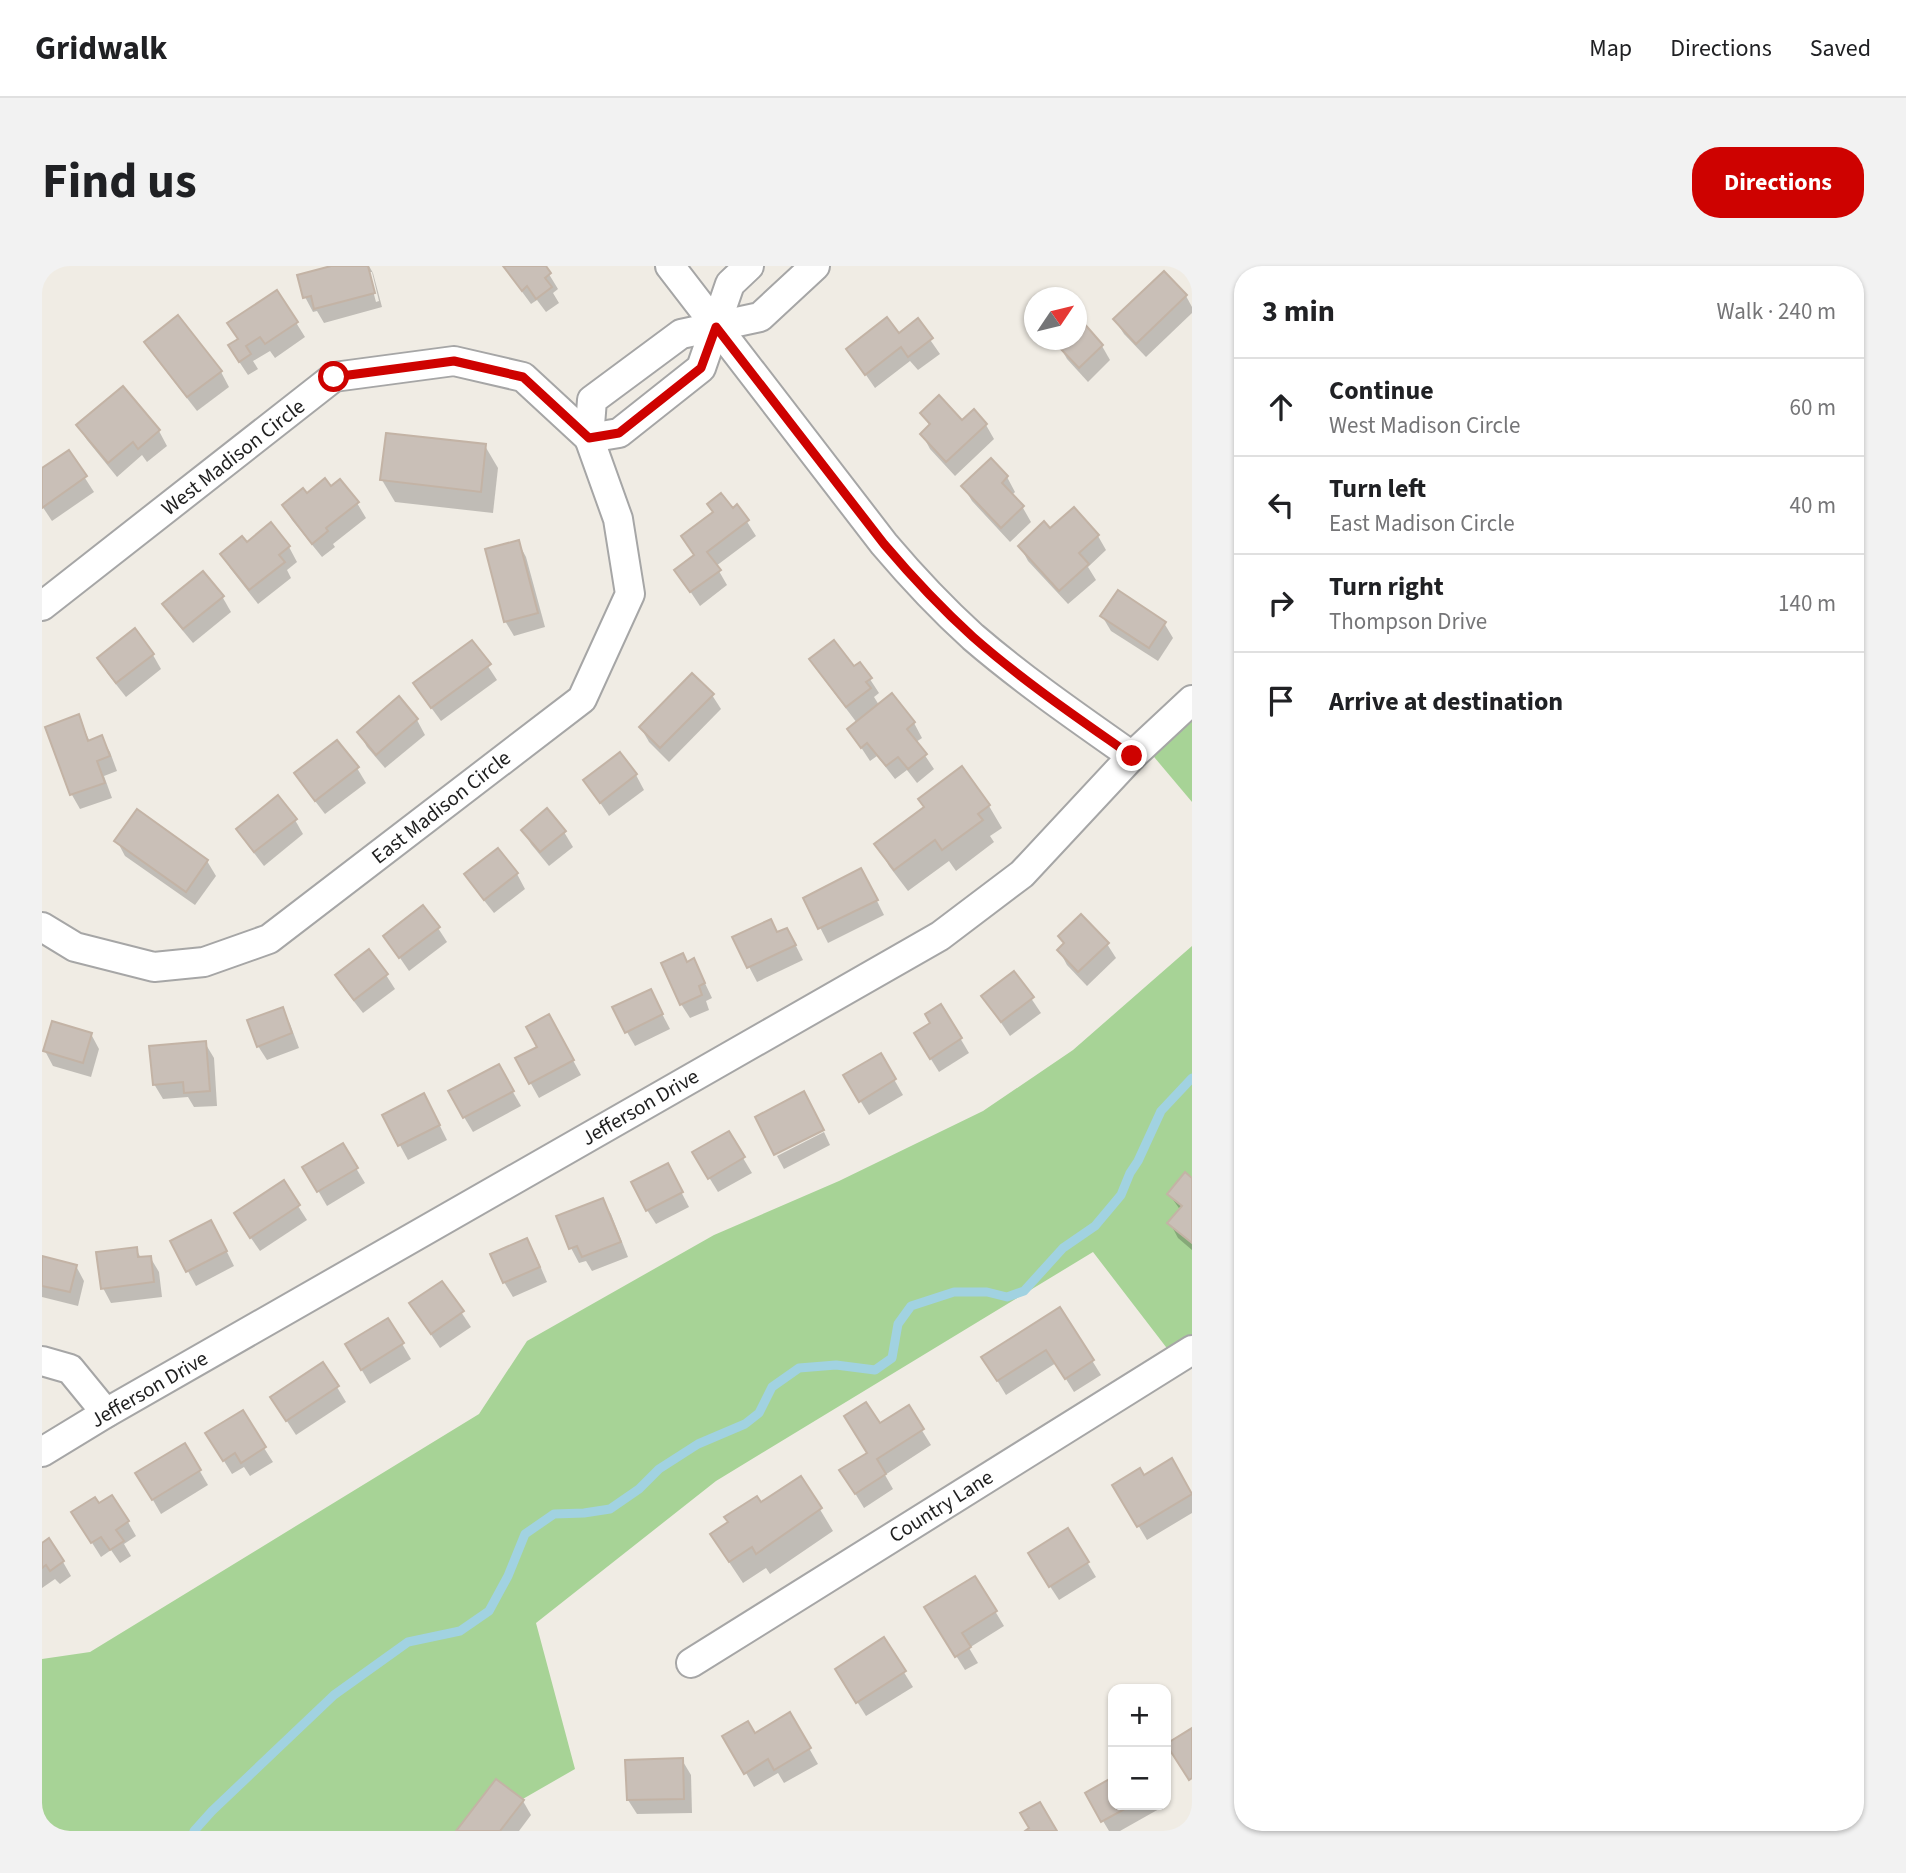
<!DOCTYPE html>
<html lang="en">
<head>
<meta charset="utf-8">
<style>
  body { margin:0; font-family:"Source Sans 3",sans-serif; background:#f2f2f2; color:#202124 }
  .controls { position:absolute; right:21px; bottom:21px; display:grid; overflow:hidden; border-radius:14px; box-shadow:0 2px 5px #0004 }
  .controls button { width:63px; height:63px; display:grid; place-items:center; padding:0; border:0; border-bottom:2px solid #e0e0e0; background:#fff; color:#202124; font:35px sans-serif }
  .compass { position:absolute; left:982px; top:21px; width:63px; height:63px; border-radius:50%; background:#fff; box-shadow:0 2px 5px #0004; rotate:55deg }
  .stop { position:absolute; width:21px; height:21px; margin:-16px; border:5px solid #ce0200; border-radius:50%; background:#fff }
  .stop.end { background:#ce0200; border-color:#fff; box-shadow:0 2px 7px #0008 }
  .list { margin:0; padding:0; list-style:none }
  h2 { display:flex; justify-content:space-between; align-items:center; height:91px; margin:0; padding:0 28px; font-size:30px }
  h2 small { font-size:23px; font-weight:400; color:#757577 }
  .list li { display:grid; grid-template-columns:46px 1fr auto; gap:21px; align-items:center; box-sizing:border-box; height:98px; padding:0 28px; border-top:2px solid #e0e0e0 }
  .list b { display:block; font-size:26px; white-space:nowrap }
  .list p { margin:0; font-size:23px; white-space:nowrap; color:#757577 }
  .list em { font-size:23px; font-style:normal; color:#757577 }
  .icon { flex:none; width:38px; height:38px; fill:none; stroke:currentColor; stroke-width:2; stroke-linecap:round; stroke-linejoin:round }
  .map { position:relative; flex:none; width:1150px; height:1565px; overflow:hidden; border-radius:28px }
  header { display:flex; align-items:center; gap:42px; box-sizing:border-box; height:98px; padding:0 35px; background:#fff; border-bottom:2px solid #e0e0e0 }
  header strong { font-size:33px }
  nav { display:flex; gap:38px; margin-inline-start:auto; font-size:24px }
  .intro { display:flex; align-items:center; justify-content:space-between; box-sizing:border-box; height:168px; padding:0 42px }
  h1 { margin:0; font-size:49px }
  .button { padding:18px 32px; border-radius:28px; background:#ce0200; color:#fff; font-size:24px; font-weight:700 }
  main { display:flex; gap:42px; padding:0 42px }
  aside { flex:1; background:#fff; border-radius:28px; box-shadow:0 2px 5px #0004 }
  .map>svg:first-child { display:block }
</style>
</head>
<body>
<header>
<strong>Gridwalk</strong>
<nav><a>Map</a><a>Directions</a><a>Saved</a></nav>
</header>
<div class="intro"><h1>Find us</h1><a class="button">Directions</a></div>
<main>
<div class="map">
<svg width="1150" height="1565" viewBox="0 0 1150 1565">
  <rect width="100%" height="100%" fill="#f0ece4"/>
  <g fill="#a7d396">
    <polygon points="1150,434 1150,536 1102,479"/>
    <polygon points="1150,680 1150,1084 1134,1094 1051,986 674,1215 494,1357 533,1503 425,1565 0,1565 0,1393 48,1386 437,1148 485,1075 672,969 797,915 941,845 1031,784"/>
  </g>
  <g fill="#0003" fill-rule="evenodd">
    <path d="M295 0H327L331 7 340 41 282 57 275 45 271 46 263 31ZM326 6H330L337 35 334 36Z"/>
    <polygon points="461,0 502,0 516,23 511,27 517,37 504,46 495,34 489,38"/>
    <polygon points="1122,8 1144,30 1150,41 1150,47 1104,91 1082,68 1073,54"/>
    <polygon points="235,26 263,71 233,92 228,85 211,95 216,103 206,109 196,94 197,74"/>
    <polygon points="136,51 179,106 187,121 155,145 113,91 104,77"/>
    <polygon points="875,55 898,88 876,104 868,95 833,122 806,83 857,69"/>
    <polygon points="1023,74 1034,74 1060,80 1068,94 1046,116 1025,93 1017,79"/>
    <polygon points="81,123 117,165 125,180 105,196 100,189 75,211 45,174 36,160"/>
    <polygon points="880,148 920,156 944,159 952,173 913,210 888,183 880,168 888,160"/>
    <polygon points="443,180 456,202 451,247 353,236 340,214"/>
    <polygon points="26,186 52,226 10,255 0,240 0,204"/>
    <polygon points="965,211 973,226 969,230 981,242 989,256 968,276 930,235 921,220"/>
    <polygon points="289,223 315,237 324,252 291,278 293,281 280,291 250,254 242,240 265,229"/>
    <polygon points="695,240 714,270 674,300 685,319 658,340 634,304 653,290"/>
    <polygon points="229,259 247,281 255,296 245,304 249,312 216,338 188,302 180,288 204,278"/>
    <polygon points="1008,265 1056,270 1064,284 1046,301 1054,314 1026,338 986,295 978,280"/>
    <polygon points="476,276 484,291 503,361 472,370 463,355"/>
    <polygon points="161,307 181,332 189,346 151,377 131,353 123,338"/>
    <polygon points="1060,350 1122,357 1131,372 1116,395 1069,365"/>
    <polygon points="430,376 455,414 399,455 382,432"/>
    <polygon points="111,389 119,403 84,431 65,407 57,392"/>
    <polygon points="769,394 812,403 818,398 837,427 832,431 837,439 849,429 872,457 880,472 874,476 892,503 875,517 865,504 853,513 835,490 828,495 807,463 815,457 778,408"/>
    <polygon points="670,429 679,443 627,496 607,476 599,462"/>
    <polygon points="357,433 375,454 383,469 343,502 325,481 317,466"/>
    <polygon points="36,450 48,476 59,472 68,486 75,505 62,510 70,532 38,543 30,529 5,462"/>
    <polygon points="577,488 594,509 602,524 567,550 543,514"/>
    <polygon points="315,502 324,517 283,548 263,522 254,508"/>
    <polygon points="947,540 960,562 948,570 952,576 914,605 907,595 866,625 847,600 835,578"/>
    <polygon points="96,546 165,595 174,610 153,639 83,590 75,575"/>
    <polygon points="253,554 261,568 222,600 205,578 196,563"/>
    <polygon points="481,564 522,566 531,581 507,600 489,578"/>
    <polygon points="456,585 475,608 483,623 452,647 433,623 424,609"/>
    <polygon points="827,619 842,649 786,677 763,632"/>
    <polygon points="396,662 405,676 367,705 343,670"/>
    <polygon points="735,668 753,678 761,694 715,716 692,672"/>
    <polygon points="1065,678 1074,692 1045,720 1025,699 1017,684"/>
    <polygon points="652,694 670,732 664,735 667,744 648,752 639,738 645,698"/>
    <polygon points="972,707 999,747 968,770 941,730"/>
    <polygon points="295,709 344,709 353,723 321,747 303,724"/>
    <polygon points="616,740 628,763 593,780 585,766"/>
    <polygon points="899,740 927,787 897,806 882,782 890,757"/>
    <polygon points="240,743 248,758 257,782 225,794 216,780"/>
    <polygon points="515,765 539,809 497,832 475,793 497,781"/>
    <polygon points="49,768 57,783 49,811 11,800 3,785"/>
    <polygon points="163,777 172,792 175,840 152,841 146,831 121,833 112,818"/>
    <polygon points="838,789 861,829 827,849 803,810"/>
    <polygon points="456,800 479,840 431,866 422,851"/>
    <polygon points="390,844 405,874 366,894 342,850"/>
    <polygon points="782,866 788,879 742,903 735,890"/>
    <polygon points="686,867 710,907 676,926 652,887"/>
    <polygon points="300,879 323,917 285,940 263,902"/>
    <polygon points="633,914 647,941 614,958 605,944"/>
    <polygon points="1150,915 1150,984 1136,972 1128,957 1139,945 1127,928"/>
    <polygon points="560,934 569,948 586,991 550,1005 544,995 537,997 529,982 517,951"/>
    <polygon points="256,940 265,954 218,985 202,962"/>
    <polygon points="177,970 192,1000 154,1020 130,976"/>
    <polygon points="484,974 493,988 505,1016 471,1031 462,1016"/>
    <polygon points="94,983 99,992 108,991 117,1006 120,1031 69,1037 61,1022"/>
    <polygon points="0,992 34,1000 42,1015 36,1040 0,1031"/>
    <polygon points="400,1017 429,1061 398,1082 378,1052"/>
    <polygon points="1018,1043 1059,1109 1032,1126 1014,1097 964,1129 950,1106"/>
    <polygon points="346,1054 369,1093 328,1118 305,1079"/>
    <polygon points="281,1098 304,1136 254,1169 239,1146"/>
    <polygon points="866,1142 889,1179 843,1209 851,1223 822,1242 808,1219 827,1187 838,1160"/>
    <polygon points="143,1180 166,1219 119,1248 96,1208"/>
    <polygon points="174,1182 222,1182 231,1196 208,1210 202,1201 190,1208"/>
    <polygon points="1129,1194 1150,1228 1150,1247 1105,1274 1072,1219 1101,1211"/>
    <polygon points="759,1212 791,1265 728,1308 724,1302 701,1317 683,1290 718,1238"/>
    <polygon points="57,1240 86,1256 94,1270 82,1278 89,1290 78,1297 69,1284 59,1291 40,1261"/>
    <polygon points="1026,1264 1054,1311 1017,1334 996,1302"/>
    <polygon points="0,1279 21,1296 29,1310 18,1318 13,1313 0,1322"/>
    <polygon points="933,1312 962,1360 927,1382 936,1397 923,1404 893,1356"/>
    <polygon points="842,1374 871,1421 824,1450 804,1418"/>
    <polygon points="748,1449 776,1498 742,1517 736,1507 712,1521 683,1470 712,1469"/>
    <polygon points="640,1494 649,1509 650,1547 595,1548 586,1534"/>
    <polygon points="1071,1513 1071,1539 1115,1539 1117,1543 1078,1565 1067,1565 1045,1528"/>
    <polygon points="481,1535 489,1549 477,1565 416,1565"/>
  </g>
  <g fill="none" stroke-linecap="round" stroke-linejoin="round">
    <polyline stroke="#a1d2e1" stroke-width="9" points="152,1565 170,1545 292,1429 366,1376 418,1365 447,1345 466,1310 483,1268 512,1248 542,1247 568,1243 597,1223 617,1203 656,1178 703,1158 717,1147 730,1121 757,1102 794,1099 833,1104 850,1092 856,1058 869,1040 912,1026 945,1026 965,1031 982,1025 1021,982 1053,960 1079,929 1088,907 1096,895 1119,845 1150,812"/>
  </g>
  <g fill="#c9bfb7" stroke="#c3b3a5" stroke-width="2">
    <polygon points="289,0 326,0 333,27 272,43 269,30 261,32 255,9"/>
    <polygon points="461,0 504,0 509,7 503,12 510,21 494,33 485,20 480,25"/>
    <polygon points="1122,5 1145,29 1094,78 1071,53"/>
    <polygon points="235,24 256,56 223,78 218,71 204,80 209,88 197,96 186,79 196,73 185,57"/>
    <polygon points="136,49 180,105 145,131 102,76"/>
    <polygon points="845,51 857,67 876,52 891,72 866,91 859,81 823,109 804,83"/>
    <polygon points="1040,55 1061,79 1037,102 1015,79 1020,74 1034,74 1034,60"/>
    <polygon points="81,120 118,164 96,183 91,176 66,197 34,159"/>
    <polygon points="897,129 920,154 932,143 945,158 904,196 878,168 888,158 878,147"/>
    <polygon points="344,167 444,178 439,226 338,214"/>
    <polygon points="27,184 45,210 0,242 0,202"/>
    <polygon points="949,192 966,210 960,217 982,240 959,262 919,220"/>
    <polygon points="283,212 289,220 298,213 317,236 284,262 286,265 270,278 240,239 261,222 265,227"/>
    <polygon points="679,227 691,242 695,238 707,254 665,286 679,304 648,326 632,304 652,289 639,270 671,246 665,238"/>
    <polygon points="1032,241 1057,269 1037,287 1047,298 1017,325 976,280 1002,255 1008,262"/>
    <polygon points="229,256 248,280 237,289 243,296 207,324 178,288 200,270 205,276"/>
    <polygon points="477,274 496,347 462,356 443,283"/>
    <polygon points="161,305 182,330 141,363 120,338"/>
    <polygon points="1076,324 1124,356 1107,382 1058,350"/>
    <polygon points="93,362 112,388 74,417 55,392"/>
    <polygon points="430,374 449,398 389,442 371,417"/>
    <polygon points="792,374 812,400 818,396 830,412 824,416 829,422 804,441 767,393"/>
    <polygon points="650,407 672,428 618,482 597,461"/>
    <polygon points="850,427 873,456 865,463 885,488 866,503 856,491 844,500 825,477 819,482 805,463"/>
    <polygon points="357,430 376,453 334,489 315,466"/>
    <polygon points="37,448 46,475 60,469 68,490 55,495 63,517 28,529 3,461"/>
    <polygon points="295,474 317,501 273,535 252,507"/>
    <polygon points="578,486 595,508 558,537 541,514"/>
    <polygon points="920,500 948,539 936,548 941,554 900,584 893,574 852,604 832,578 882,541 876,533"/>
    <polygon points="236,529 255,553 212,586 194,563"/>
    <polygon points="505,542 524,565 498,586 479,564"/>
    <polygon points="95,543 166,594 144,626 72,575"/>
    <polygon points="456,582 476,607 442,634 422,608"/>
    <polygon points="819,602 836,634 776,663 761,632"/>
    <polygon points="381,639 398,661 357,692 341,670"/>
    <polygon points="1039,648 1067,677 1036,706 1015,684 1022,677 1016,670"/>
    <polygon points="729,653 735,666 745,662 754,679 705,702 690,671"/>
    <polygon points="327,683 346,708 312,734 293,709"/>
    <polygon points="641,687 645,696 652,692 663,717 657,720 660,729 638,739 619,697"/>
    <polygon points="972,705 992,731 959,756 939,730"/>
    <polygon points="609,723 621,748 583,767 570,741"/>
    <polygon points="899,738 920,772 888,793 872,767 888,757 883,748"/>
    <polygon points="241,741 250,767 215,781 205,754"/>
    <polygon points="507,748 532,794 487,818 473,792 495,781 484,761"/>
    <polygon points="10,755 50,767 41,797 1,785"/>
    <polygon points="164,775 168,825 142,827 141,816 111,819 107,780"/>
    <polygon points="839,787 854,813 817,836 801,809"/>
    <polygon points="457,798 472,825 421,852 406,825"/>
    <polygon points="762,825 782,864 732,889 713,851"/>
    <polygon points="382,827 398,859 356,880 340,849"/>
    <polygon points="687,865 703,891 666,913 650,886"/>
    <polygon points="301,877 316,902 275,926 260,901"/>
    <polygon points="626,897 641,926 604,945 589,916"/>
    <polygon points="1143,906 1150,912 1150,977 1125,957 1140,940 1125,928"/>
    <polygon points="242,914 258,939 208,972 192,947"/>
    <polygon points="561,932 579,976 540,991 535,980 527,983 514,950"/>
    <polygon points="169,954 185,985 144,1006 128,975"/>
    <polygon points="485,972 498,1001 461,1017 448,988"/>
    <polygon points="95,981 96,991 109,990 112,1016 59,1023 54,986"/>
    <polygon points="0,990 35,999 28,1026 0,1020"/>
    <polygon points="400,1015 422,1045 389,1068 367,1037"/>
    <polygon points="1018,1041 1052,1094 1023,1113 1004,1084 955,1115 939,1091"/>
    <polygon points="346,1052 362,1077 319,1104 303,1078"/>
    <polygon points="281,1096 297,1120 244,1155 228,1131"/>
    <polygon points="824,1136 838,1157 867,1139 882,1163 835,1193 844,1208 813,1228 797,1204 825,1187 802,1150"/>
    <polygon points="201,1144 224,1181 199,1197 193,1187 181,1195 163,1167"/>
    <polygon points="143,1177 159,1204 110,1234 93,1207"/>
    <polygon points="1130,1192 1150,1228 1095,1261 1070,1219 1098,1202 1102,1209"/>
    <polygon points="759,1210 780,1242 714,1288 710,1281 687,1296 668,1268 686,1256 682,1251 715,1230 719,1236"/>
    <polygon points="70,1229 87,1255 74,1264 82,1275 68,1284 59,1271 49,1277 29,1246 53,1231 57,1237"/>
    <polygon points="1026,1262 1047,1296 1007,1321 986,1287"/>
    <polygon points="7,1272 22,1295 8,1305 4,1299 0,1302 0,1277"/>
    <polygon points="933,1310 955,1345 920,1367 929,1381 913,1391 882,1341"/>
    <polygon points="842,1371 864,1405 814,1437 793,1403"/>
    <polygon points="748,1446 769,1482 732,1504 726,1493 702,1508 680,1470 706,1455 713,1467"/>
    <polygon points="1150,1462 1150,1512 1147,1514 1124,1478"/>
    <polygon points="641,1492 642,1533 585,1534 583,1494"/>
    <polygon points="1071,1511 1071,1539 1090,1539 1059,1556 1043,1527"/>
    <polygon points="454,1513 482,1534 458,1565 414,1565"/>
    <polygon points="998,1536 1015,1565 983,1565 987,1562 978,1547"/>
  </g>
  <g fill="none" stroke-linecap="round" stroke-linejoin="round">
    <defs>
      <g id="minor">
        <path d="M628 0 842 278C870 311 899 342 931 371 981 414 1036 452 1090 490"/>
        <polyline points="547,172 577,167 659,102 688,18 707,0"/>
        <polyline points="0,340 292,111 412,95 481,111 547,172"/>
        <polyline points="0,661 33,681 112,701 162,696 227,673 540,433 588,328 576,253 547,172 550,134 639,68 718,51 773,0"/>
        <polyline points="0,1095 28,1103 64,1147"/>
        <polyline points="0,1186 64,1147 898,670 980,608 1090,490 1150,434"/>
        <polyline points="649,1397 1150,1084"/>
      </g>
    </defs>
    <use href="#minor" stroke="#a6a6a6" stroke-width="32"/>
    <use href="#minor" stroke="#fff" stroke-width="28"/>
  </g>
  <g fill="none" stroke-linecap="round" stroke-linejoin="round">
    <path stroke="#ce0200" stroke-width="9" d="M292 111 412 95 481 111 547 172 577 167 659 102 674 61 842 278C870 311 899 342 931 371 981 415 1036 452 1090 490"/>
  </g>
  <g text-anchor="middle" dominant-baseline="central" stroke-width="5" stroke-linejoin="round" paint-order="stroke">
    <g font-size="21" fill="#1f1f1f" stroke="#fff">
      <text transform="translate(191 191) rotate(-38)">West Madison Circle</text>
      <text transform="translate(399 541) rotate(-38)">East Madison Circle</text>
      <text transform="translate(598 841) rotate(-30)">Jefferson Drive</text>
      <text transform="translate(107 1123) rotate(-30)">Jefferson Drive</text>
      <text transform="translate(899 1240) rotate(-32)">Country Lane</text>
    </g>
  </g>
</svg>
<div class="controls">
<button>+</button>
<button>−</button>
</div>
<svg class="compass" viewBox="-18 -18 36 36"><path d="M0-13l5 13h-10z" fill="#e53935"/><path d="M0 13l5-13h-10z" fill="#757577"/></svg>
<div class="stop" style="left:292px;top:111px"></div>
<div class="stop end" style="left:1090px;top:490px"></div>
</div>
<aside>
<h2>3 min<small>Walk · 240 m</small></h2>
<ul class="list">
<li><svg class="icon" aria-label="ahead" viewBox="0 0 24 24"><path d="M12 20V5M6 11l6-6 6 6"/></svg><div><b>Continue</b><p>West Madison Circle</p></div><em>60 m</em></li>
<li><svg class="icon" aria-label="left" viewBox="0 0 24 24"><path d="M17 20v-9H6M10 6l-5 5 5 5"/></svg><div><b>Turn left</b><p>East Madison Circle</p></div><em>40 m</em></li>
<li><svg class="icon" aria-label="right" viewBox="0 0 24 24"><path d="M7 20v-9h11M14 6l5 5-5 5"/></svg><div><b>Turn right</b><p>Thompson Drive</p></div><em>140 m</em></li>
<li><svg class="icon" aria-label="arrive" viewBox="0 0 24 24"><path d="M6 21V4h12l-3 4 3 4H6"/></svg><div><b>Arrive at destination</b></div></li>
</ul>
</aside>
</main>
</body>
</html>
